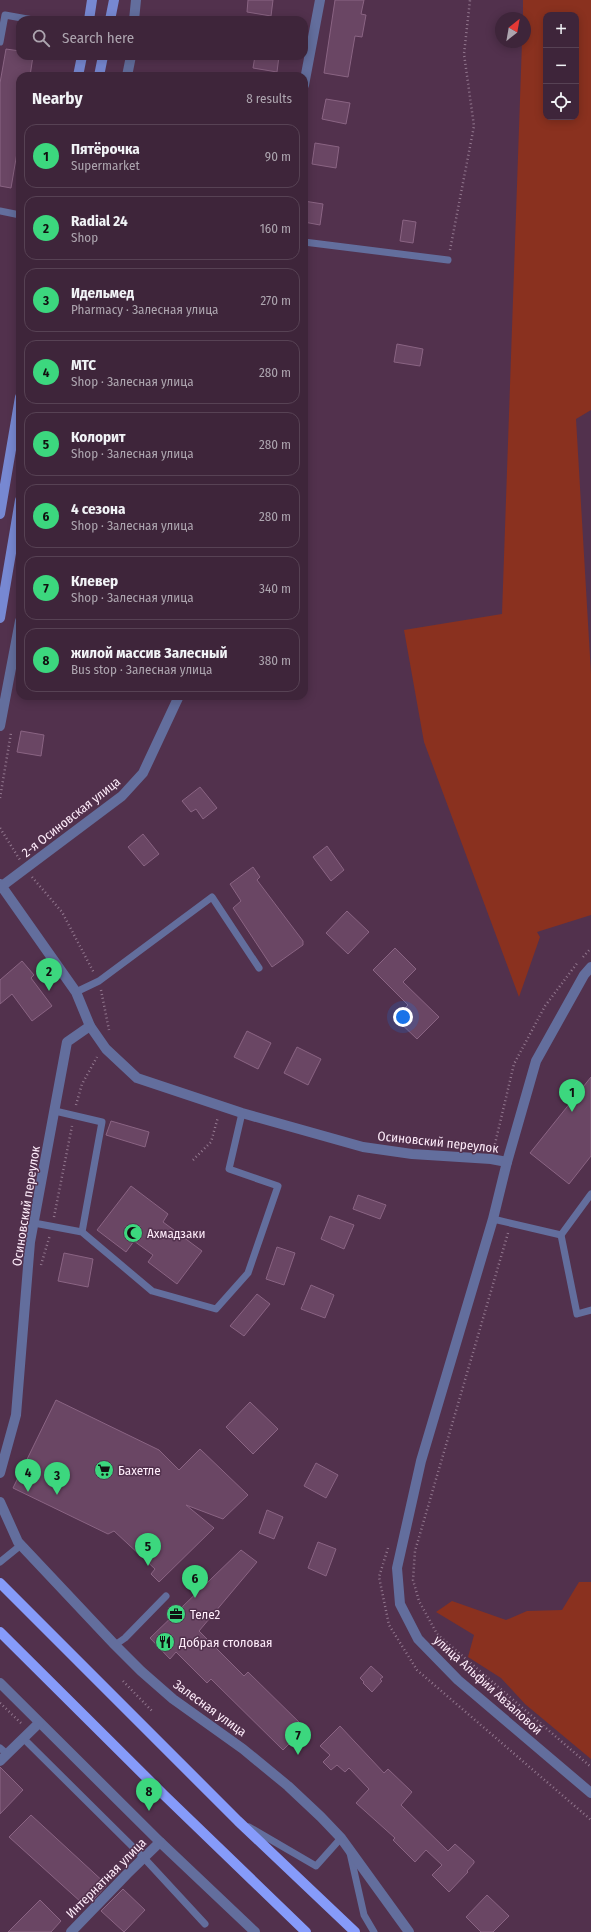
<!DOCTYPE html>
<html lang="en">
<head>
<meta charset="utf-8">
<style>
  body { margin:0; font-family:"Fira Sans Condensed",sans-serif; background:#452d42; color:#f1f3f6 }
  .controls { position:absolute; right:12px; top:12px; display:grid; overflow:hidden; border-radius:8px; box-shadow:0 2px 10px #0003 }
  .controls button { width:36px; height:36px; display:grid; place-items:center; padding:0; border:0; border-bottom:1px solid #574254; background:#3e253a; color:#f1f3f6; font:20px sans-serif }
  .compass { position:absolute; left:495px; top:12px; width:36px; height:36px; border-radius:50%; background:#3e253a; box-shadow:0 2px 10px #0003; rotate:31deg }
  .you { position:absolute; left:403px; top:1017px; width:14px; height:14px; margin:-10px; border:3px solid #fff; border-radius:50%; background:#1a73e8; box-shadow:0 0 0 6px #1a73e833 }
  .badge { display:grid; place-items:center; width:26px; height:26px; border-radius:50%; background:#3cd77e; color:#111; font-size:13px; font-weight:700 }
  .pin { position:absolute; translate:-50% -33px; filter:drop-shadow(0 1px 2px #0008) }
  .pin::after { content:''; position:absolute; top:21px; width:14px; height:12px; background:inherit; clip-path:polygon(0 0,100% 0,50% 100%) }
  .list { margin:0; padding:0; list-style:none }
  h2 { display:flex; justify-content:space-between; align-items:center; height:52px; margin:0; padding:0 16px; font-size:17px }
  h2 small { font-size:13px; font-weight:400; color:#ada5af }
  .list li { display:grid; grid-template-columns:26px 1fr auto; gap:12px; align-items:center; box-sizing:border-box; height:64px; margin:0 8px 8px; padding:0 8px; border:1px solid #574254; border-radius:12px }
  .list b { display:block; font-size:15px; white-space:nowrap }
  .list p { margin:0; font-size:13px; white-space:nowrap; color:#ada5af }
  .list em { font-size:13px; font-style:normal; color:#ada5af }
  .icon { flex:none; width:22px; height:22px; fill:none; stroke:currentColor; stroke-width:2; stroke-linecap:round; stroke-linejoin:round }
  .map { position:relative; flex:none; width:591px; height:1932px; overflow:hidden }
  .search { position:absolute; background:#3e253a; box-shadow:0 2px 10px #0003; left:16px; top:16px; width:292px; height:44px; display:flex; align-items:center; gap:10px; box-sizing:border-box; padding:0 14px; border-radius:12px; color:#ada5af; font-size:15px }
  .panel { position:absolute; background:#3e253a; box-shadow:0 2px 10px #0003; left:16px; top:72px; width:292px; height:628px; border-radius:12px }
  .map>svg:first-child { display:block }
</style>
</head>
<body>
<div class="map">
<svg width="591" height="1932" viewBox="0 0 591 1932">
  <rect width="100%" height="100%" fill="#52314d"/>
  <g fill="#8a311f" fill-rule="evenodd">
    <path d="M523 0H591V410L576 419 591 674V915L537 932 540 937 519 997 424 742 404 630 502 614 522 42H525V18H523ZM546 15H576V117H546Z"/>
    <polygon points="579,1582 591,1582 591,1759 525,1704 501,1678 468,1657 474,1635 436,1612 452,1601 506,1620 527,1611 562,1610"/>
  </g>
  <g fill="#6a4664" stroke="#8a6483">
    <polygon points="248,0 273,0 271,16 247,12"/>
    <polygon points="335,0 364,0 361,14 366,15 362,37 355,36 348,77 324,73"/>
    <polygon points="6,49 20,51 20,56 33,56 30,76 20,76 20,135 11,188 0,186 0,83"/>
    <polygon points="255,56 279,56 277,72 253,68"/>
    <polygon points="326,99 350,103 346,124 322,119"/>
    <polygon points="315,143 339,147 336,168 312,164"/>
    <polygon points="304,201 323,204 320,225 304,222"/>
    <polygon points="403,220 416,222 413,243 400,241"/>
    <polygon points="397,344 423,349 420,366 394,362"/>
    <polygon points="21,731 44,735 41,756 17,752"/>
    <polygon points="200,787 217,808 203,819 196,809 191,812 182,801"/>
    <polygon points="143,834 159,854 144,866 128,847"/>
    <polygon points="327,846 344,870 331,881 313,857"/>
    <polygon points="253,867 260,877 257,880 303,941 303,945 272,967 233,908 241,901 230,884"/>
    <polygon points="347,911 369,932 348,954 326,933"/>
    <polygon points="395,948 416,969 403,982 439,1017 417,1039 395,1018 408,1005 373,970"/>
    <polygon points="22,961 34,975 31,978 52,1006 32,1021 12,994 0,1004 0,980"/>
    <polygon points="247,1031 271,1043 258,1069 234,1057"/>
    <polygon points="297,1047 321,1059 308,1085 284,1073"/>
    <polygon points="591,1077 591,1156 569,1184 530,1153"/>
    <polygon points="111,1121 149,1132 145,1147 106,1135"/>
    <polygon points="131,1186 168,1214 163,1222 202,1251 177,1284 148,1262 153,1255 134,1241 126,1252 97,1230"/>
    <polygon points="358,1195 386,1205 380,1219 353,1209"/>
    <polygon points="330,1216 354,1225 344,1249 321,1239"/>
    <polygon points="277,1247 295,1253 284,1285 266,1279"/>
    <polygon points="64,1253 93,1259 88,1287 58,1281"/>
    <polygon points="311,1285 334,1295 325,1318 301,1309"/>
    <polygon points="257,1294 270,1304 244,1336 230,1326"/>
    <polygon points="56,1400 159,1450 179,1470 200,1449 248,1495 223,1519 186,1505 214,1528 159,1582 151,1574 155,1569 114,1531 108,1534 13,1488"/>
    <polygon points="250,1402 278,1429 253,1454 226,1427"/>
    <polygon points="316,1463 338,1475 326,1498 304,1486"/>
    <polygon points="267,1510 283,1517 274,1539 259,1533"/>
    <polygon points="318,1542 336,1549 326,1576 308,1568"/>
    <polygon points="241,1550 257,1562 199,1631 244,1676 248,1672 305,1728 283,1750 211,1679 207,1683 176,1652 170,1659 150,1638"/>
    <polygon points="371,1666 383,1677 380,1679 382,1681 372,1692 363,1683 364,1682 360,1678"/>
    <polygon points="340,1726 384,1773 388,1769 412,1792 401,1805 448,1851 455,1844 474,1861 474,1863 467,1871 468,1872 449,1892 432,1875 442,1865 426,1850 415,1862 393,1840 395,1838 356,1803 369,1789 349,1768 345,1772 337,1765 331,1770 323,1762 330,1755 320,1746"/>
    <polygon points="0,1767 23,1790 0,1814"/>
    <polygon points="31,1815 107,1885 91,1902 87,1898 82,1903 9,1837"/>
    <polygon points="123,1889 145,1910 124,1932 101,1911"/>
    <polygon points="487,1895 509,1916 493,1932 481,1932 466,1917"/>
    <polygon points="40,1900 61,1921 51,1932 8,1932"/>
  </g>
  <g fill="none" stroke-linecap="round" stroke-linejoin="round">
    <g stroke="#93788f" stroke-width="2.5" stroke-dasharray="1 3" stroke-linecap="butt">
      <polyline points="450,250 474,126 464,54 470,0"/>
      <polyline points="0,798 11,733"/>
      <polyline points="0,828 20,860"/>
      <polyline points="32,877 62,912 94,973"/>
      <polyline points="583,957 591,948"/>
      <polyline points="101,990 109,1030"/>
      <polyline points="76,1105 82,1084 97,1057"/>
      <polyline points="494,1148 514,1064 545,1006 578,962"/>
      <polyline points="193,1160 211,1142 218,1117"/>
      <polyline points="54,1217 72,1126"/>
      <polyline points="508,1233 415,1551 413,1580 419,1601 437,1634 591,1767"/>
      <polyline points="41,1265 50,1235"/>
      <polyline points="388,1548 379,1577 389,1625 417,1670 591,1820"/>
      <polyline points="123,1681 153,1712"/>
      <polyline points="0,1703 21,1723"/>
    </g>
    <g stroke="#636e9d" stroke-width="7">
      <polyline points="0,42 5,15 33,20"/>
      <polyline points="0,211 20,215"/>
      <polyline points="304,242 448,260"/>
      <polyline points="76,992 99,981 212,897 259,968"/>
      <polyline points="55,1111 102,1122 82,1232"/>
      <polyline points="493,1219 561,1235 591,1194"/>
      <polyline points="34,1223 82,1232 152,1291 216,1309 248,1273 278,1186 229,1169 242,1113"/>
      <polyline points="561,1235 577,1314 591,1310"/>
      <polyline points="0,1562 21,1545"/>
      <polyline points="115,1645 125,1638 166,1596"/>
      <polyline points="23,1738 144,1858 205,1924"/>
      <polyline points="0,1748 7,1754"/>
      <polyline points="249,1827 316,1866 341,1838"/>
      <polyline points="350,1853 364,1915 374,1932"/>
    </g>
    <g stroke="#636e9d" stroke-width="10">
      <polyline points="134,20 136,0"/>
      <polyline points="127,76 131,56"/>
      <polyline points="304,85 320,0"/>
      <polyline points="0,726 20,621"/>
      <polyline points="0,884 76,992 90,1026 106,1049 137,1078 242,1113 363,1147 412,1154 491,1159 507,1162"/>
      <polyline points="2,886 122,796 143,773 179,696"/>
      <polyline points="591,967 584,975 536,1061 507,1162 493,1219 421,1461 397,1568 400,1604 418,1639 458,1680 591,1793"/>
      <polyline points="0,1473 16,1415 30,1242 67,1042 90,1026"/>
      <polyline points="0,1502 18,1542 115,1645 141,1671 173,1699 243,1749 288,1786 321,1817 341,1838 409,1932"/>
      <polyline points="0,1683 160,1842 255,1932"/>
      <polyline points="0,1761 39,1723"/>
      <polyline points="71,1932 127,1874 160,1842"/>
    </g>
    <g stroke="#7788d2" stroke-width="10">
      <polyline points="89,20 92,0"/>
      <polyline points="110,20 114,0"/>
      <polyline points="78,76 82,56"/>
      <polyline points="99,76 103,56"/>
      <polyline points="0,514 20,397"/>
      <polyline points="0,618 20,500"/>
    </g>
    <g stroke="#869bfa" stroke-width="10">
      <polyline points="0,1583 238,1821 355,1932"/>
      <polyline points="0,1632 164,1795 306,1932"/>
    </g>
  </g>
  <defs>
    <symbol id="mosque-disc" viewBox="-11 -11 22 22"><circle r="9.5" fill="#3cd77e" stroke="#52314d"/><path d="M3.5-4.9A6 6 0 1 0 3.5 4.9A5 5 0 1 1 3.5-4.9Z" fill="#111"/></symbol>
    <symbol id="supermarket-disc" viewBox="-11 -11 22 22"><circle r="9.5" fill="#3cd77e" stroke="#52314d"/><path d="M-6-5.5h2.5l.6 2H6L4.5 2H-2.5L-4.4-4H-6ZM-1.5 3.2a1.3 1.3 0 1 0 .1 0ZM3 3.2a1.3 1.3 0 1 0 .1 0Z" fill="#111"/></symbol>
    <symbol id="office-disc" viewBox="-11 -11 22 22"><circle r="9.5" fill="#3cd77e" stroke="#52314d"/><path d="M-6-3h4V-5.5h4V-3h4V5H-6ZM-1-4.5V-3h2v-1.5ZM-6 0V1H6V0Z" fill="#111"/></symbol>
    <symbol id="restaurant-disc" viewBox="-11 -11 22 22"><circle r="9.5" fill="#3cd77e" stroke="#52314d"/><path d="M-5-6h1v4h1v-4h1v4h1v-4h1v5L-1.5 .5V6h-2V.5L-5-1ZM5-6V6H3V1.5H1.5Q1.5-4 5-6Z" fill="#111"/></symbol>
  </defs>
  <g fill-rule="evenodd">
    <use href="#mosque-disc" x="122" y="1222" width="22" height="22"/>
    <use href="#supermarket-disc" x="93" y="1459" width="22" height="22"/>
    <use href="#office-disc" x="165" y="1603" width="22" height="22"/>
    <use href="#restaurant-disc" x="154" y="1631" width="22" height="22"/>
  </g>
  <g text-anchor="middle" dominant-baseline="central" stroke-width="3" stroke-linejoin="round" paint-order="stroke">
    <g font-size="13" fill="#feecfa" stroke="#52314d">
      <text transform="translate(71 817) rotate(-38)">2-я Осиновская улица</text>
      <text transform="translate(438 1142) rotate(6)">Осиновский переулок</text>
      <text transform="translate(26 1206) rotate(-81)">Осиновский переулок</text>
      <text transform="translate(488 1685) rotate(42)">улица Альфии Авзаловой</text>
      <text transform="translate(210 1708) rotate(36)">Залесная улица</text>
      <text transform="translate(106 1878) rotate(-45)">Интернатная улица</text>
    </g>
    <g font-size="13" fill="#feecfa" stroke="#52314d" text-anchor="start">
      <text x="147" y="1233">Ахмадзаки</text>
      <text x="118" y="1470">Бахетле</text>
      <text x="190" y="1614">Теле2</text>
      <text x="179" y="1642">Добрая столовая</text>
    </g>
  </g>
</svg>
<div class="controls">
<button>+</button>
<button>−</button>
<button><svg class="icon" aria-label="locate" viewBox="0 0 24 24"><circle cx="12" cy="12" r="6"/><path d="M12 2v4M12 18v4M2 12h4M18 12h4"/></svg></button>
</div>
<svg class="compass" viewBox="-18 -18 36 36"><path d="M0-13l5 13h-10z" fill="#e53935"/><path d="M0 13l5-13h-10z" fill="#ada5af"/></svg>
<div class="you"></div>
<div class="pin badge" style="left:572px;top:1112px">1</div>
<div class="pin badge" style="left:49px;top:991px">2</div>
<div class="pin badge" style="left:57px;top:1495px">3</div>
<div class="pin badge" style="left:28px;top:1492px">4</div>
<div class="pin badge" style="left:148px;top:1566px">5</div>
<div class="pin badge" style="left:195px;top:1598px">6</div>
<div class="pin badge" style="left:298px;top:1755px">7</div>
<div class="pin badge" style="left:149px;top:1811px">8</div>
<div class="search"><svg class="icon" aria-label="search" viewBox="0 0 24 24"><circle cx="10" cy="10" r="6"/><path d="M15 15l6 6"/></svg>Search here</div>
<section class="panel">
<h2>Nearby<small>8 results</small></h2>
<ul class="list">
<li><span class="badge">1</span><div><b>Пятёрочка</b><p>Supermarket</p></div><em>90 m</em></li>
<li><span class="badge">2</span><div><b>Radial 24</b><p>Shop</p></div><em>160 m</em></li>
<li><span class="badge">3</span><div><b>Идельмед</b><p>Pharmacy · Залесная улица</p></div><em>270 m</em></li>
<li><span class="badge">4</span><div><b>МТС</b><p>Shop · Залесная улица</p></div><em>280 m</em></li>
<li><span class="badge">5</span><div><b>Колорит</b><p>Shop · Залесная улица</p></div><em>280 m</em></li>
<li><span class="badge">6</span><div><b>4 сезона</b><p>Shop · Залесная улица</p></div><em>280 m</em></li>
<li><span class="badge">7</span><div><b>Клевер</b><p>Shop · Залесная улица</p></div><em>340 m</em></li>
<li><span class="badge">8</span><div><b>жилой массив Залесный</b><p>Bus stop · Залесная улица</p></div><em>380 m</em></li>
</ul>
</section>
</div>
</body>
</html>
